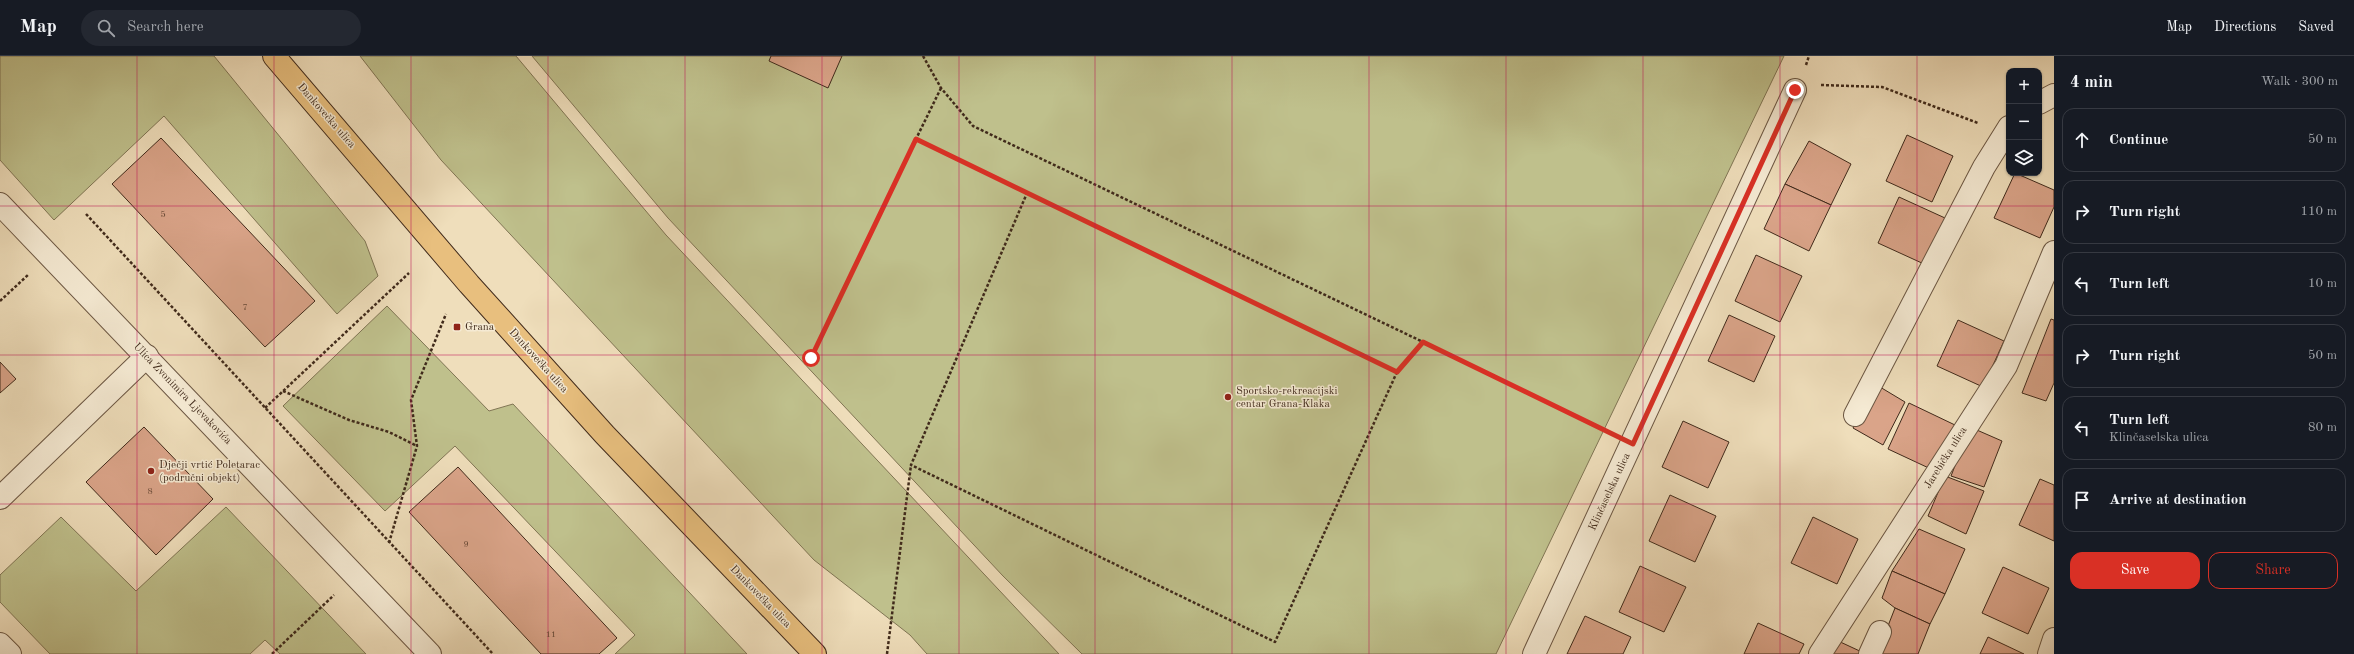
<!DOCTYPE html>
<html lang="en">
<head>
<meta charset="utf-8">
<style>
  body { margin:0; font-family:"Old Standard TT",serif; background:#242831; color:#f1f3f6 }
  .controls { position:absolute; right:12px; top:12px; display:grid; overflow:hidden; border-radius:8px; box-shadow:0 1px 3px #0004 }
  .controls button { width:36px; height:36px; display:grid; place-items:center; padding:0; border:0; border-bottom:1px solid #363941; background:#171b24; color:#f1f3f6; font:20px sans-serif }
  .stop { position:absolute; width:12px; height:12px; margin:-9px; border:3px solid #d93025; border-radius:50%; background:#fff }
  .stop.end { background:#d93025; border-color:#fff; box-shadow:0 1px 4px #0008 }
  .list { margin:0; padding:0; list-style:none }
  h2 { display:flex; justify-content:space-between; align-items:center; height:52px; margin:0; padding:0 16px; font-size:17px }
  h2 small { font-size:13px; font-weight:400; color:#9ea1a6 }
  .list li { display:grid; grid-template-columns:26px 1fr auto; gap:12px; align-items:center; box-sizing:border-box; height:64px; margin:0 8px 8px; padding:0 8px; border:1px solid #363941; border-radius:12px }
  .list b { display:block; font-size:15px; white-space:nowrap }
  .list p { margin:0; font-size:13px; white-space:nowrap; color:#9ea1a6 }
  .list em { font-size:13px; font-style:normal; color:#9ea1a6 }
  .actions { display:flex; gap:8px; padding:12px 16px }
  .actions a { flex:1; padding:9px 0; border:1px solid #d93025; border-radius:12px; text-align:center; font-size:14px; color:#d93025 }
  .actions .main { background:#d93025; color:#fff }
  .icon { flex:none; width:22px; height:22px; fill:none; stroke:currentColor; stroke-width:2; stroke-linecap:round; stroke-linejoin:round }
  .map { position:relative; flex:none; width:2054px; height:598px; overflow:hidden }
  header { display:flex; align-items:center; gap:24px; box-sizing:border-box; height:56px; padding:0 20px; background:#171b24; border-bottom:1px solid #363941 }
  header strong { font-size:19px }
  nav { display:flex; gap:22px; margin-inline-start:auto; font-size:14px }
  .search { width:280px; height:36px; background:#242831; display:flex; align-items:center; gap:10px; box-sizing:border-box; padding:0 14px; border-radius:22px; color:#9ea1a6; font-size:15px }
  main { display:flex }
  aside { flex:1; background:#171b24 }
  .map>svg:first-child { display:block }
</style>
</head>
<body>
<header>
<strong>Map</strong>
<div class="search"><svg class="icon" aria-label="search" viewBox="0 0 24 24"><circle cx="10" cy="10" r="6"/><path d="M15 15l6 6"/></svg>Search here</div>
<nav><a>Map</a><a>Directions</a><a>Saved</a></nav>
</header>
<main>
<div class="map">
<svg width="2054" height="598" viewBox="0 0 2054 598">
  <rect width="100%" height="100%" fill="#efdebb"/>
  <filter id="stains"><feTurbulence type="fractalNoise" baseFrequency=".005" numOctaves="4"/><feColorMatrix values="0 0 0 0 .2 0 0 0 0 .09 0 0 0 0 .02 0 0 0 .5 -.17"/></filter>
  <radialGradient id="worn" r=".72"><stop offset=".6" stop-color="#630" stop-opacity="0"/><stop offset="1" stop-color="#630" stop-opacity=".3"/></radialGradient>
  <g fill="#bfc08c" stroke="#807554">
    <polygon points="0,0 214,0 365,185 378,220 337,258 164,60 54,164 0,104"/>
    <polygon points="360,0 516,0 666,179 1059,598 927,598 910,579 814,504 441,104"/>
    <polygon points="532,0 1784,0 1496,598 1082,598 1003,520 668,162"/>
    <polygon points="387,250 489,355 513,348 747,598 615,598 635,579 455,390 385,455 283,350"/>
    <polygon points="226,451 366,598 280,598 265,584 250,598 50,598 0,546 0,519 61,461 136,535"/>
  </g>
  <g fill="#daa489" stroke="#402a1b">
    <polygon points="771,0 842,0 828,32 769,5"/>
    <polygon points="1907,79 1953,100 1932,146 1886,125"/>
    <polygon points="161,82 315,245 265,291 112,128"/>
    <polygon points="1809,85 1851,108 1831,149 1785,128"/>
    <polygon points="2015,117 2054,134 2054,151 2040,182 1994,162"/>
    <polygon points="1785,128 1831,149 1809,195 1764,173"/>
    <polygon points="1899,141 1945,162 1924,208 1878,187"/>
    <polygon points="1756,199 1802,220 1780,266 1735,245"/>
    <polygon points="1729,259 1775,280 1754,326 1708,305"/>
    <polygon points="2051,263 2054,264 2054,327 2046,345 2022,337"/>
    <polygon points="1958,264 2004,285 1983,331 1937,310"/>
    <polygon points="0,306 16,323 0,337"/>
    <polygon points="1875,328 1905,346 1883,389 1853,372"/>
    <polygon points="1909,347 1955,369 1933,414 1888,393"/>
    <polygon points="1683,365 1729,386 1708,432 1662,411"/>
    <polygon points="144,371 213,443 156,499 86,426"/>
    <polygon points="1970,371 2002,385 1984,431 1951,420"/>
    <polygon points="458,411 617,582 599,598 541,598 409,456"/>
    <polygon points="1945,420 1984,435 1966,478 1928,460"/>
    <polygon points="2040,423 2054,429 2054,485 2019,469"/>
    <polygon points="1670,439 1716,460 1695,506 1649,485"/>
    <polygon points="1813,461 1858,483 1837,528 1791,507"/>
    <polygon points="1919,473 1965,493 1945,538 1892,515"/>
    <polygon points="1640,510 1686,531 1664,576 1619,556"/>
    <polygon points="2003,511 2049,532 2028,578 1982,557"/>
    <polygon points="1892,515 1945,538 1930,568 1895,552 1882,542"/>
    <polygon points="1895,552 1930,568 1918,598 1877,598"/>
    <polygon points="1585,560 1631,581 1623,598 1567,598"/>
    <polygon points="1758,567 1804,588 1799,598 1744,598"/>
    <polygon points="1988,581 2024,598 1980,598"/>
    <polygon points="1836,584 1864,597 1864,598 1830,598"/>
  </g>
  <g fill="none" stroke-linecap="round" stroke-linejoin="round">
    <defs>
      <g id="minor">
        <polyline points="2039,47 2054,39"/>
        <polyline points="0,148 430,598"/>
        <polyline points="1855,359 1984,111 2009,71"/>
        <polyline points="0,442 147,300"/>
        <polyline points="0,588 10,598"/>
        <polyline points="1534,598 1795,34"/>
        <polyline points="1820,598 2006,310 2054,196"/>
        <polyline points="1870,598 1880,576"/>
        <polyline points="2049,598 2054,583"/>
      </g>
      <polyline id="major" points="274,0 469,228 605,379 815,598"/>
    </defs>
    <use href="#minor" stroke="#6c5743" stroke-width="24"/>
    <use href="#major" stroke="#402a1b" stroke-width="24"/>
    <g stroke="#402a1b" stroke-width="2.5" stroke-dasharray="3 2" stroke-linecap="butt">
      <polyline points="923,0 941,32 973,70 1423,286"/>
      <polyline points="1806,9 1809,0"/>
      <polyline points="1821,29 1882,31 1978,67"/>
      <polyline points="941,32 916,83 1027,137"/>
      <polyline points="86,158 493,598"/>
      <polyline points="0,245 29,218"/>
      <polyline points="811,302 916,83"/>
      <polyline points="1397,316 1027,137 911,409 1275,586 1397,316 1423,286 1606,375"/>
      <polyline points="283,335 349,364 389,376 417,390"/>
      <polyline points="265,352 409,217"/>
      <polyline points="389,487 417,390 411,344 446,258"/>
      <polyline points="272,598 334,539"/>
      <polyline points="887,598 911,409"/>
    </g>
    <use href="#minor" stroke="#f5ead3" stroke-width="22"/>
    <use href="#major" stroke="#e8bf7e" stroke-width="22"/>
  </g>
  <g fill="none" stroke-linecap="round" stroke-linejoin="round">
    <polyline stroke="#d93025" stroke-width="5" points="811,302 916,83 1397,316 1423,286 1633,388 1795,34"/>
  </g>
  <path fill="none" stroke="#c2185b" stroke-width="1" stroke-opacity="0.55" d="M137 0V598M274 0V598M411 0V598M548 0V598M685 0V598M822 0V598M959 0V598M1095 0V598M1232 0V598M1369 0V598M1506 0V598M1643 0V598M1780 0V598M1917 0V598M0 150H2054M0 299H2054M0 448H2054"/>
  <g fill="#8f2418" stroke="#f5ead3" stroke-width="1.5">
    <rect x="453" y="267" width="8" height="8" rx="2"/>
    <circle cx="1228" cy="341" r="4"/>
    <circle cx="151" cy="415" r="4"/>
  </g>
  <g text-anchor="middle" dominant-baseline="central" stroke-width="3" stroke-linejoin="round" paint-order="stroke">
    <g font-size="9" fill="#664836">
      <text x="163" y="158">5</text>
      <text x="245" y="251">7</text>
      <text x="150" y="435">8</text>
      <text x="466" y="488">9</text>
      <text x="551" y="578">11</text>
    </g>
    <g font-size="11" fill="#402a1b" stroke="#f5ead3">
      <text transform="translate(326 60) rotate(49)">Dankovečka ulica</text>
      <text transform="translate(538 305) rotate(48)">Dankovečka ulica</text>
      <text transform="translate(182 338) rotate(46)">Ulica Zvonimira Ljevakovića</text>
      <text transform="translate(1946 402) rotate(-58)">Jarebička ulica</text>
      <text transform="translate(1610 436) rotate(-65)">Klinčaselska ulica</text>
      <text transform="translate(760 541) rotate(46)">Dankovečka ulica</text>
    </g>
    <g font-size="11" fill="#402a1b" stroke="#f5ead3" text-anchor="start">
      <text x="465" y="271">Grana</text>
      <text x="1236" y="335">Sportsko-rekreacijski<tspan x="1236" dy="13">centar Grana-Klaka</tspan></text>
      <text x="159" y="409">Dječji vrtić Poletarac<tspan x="159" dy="13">(područni objekt)</tspan></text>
    </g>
  </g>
  <rect width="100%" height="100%" filter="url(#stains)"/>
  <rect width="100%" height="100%" fill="url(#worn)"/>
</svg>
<div class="controls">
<button>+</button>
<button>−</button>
<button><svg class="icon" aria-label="layers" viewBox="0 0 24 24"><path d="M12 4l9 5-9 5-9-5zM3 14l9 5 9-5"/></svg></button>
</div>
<div class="stop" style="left:811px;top:302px"></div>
<div class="stop end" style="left:1795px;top:34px"></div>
</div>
<aside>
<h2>4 min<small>Walk · 300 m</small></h2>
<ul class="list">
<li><svg class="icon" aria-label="ahead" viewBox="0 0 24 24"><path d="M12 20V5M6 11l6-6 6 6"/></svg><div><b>Continue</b></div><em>50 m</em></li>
<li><svg class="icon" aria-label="right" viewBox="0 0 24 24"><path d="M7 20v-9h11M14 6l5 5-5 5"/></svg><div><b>Turn right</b></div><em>110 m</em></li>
<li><svg class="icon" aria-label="left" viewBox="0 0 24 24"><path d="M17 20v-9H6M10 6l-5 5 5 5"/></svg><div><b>Turn left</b></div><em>10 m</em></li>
<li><svg class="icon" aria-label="right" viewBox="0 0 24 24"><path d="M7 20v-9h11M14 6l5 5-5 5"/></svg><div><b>Turn right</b></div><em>50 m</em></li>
<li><svg class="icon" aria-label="left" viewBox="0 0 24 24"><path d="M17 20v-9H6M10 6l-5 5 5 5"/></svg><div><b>Turn left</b><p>Klinčaselska ulica</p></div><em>80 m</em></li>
<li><svg class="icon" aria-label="arrive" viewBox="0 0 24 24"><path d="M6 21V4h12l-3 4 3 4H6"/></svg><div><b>Arrive at destination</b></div></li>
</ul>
<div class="actions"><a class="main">Save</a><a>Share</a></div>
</aside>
</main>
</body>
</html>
